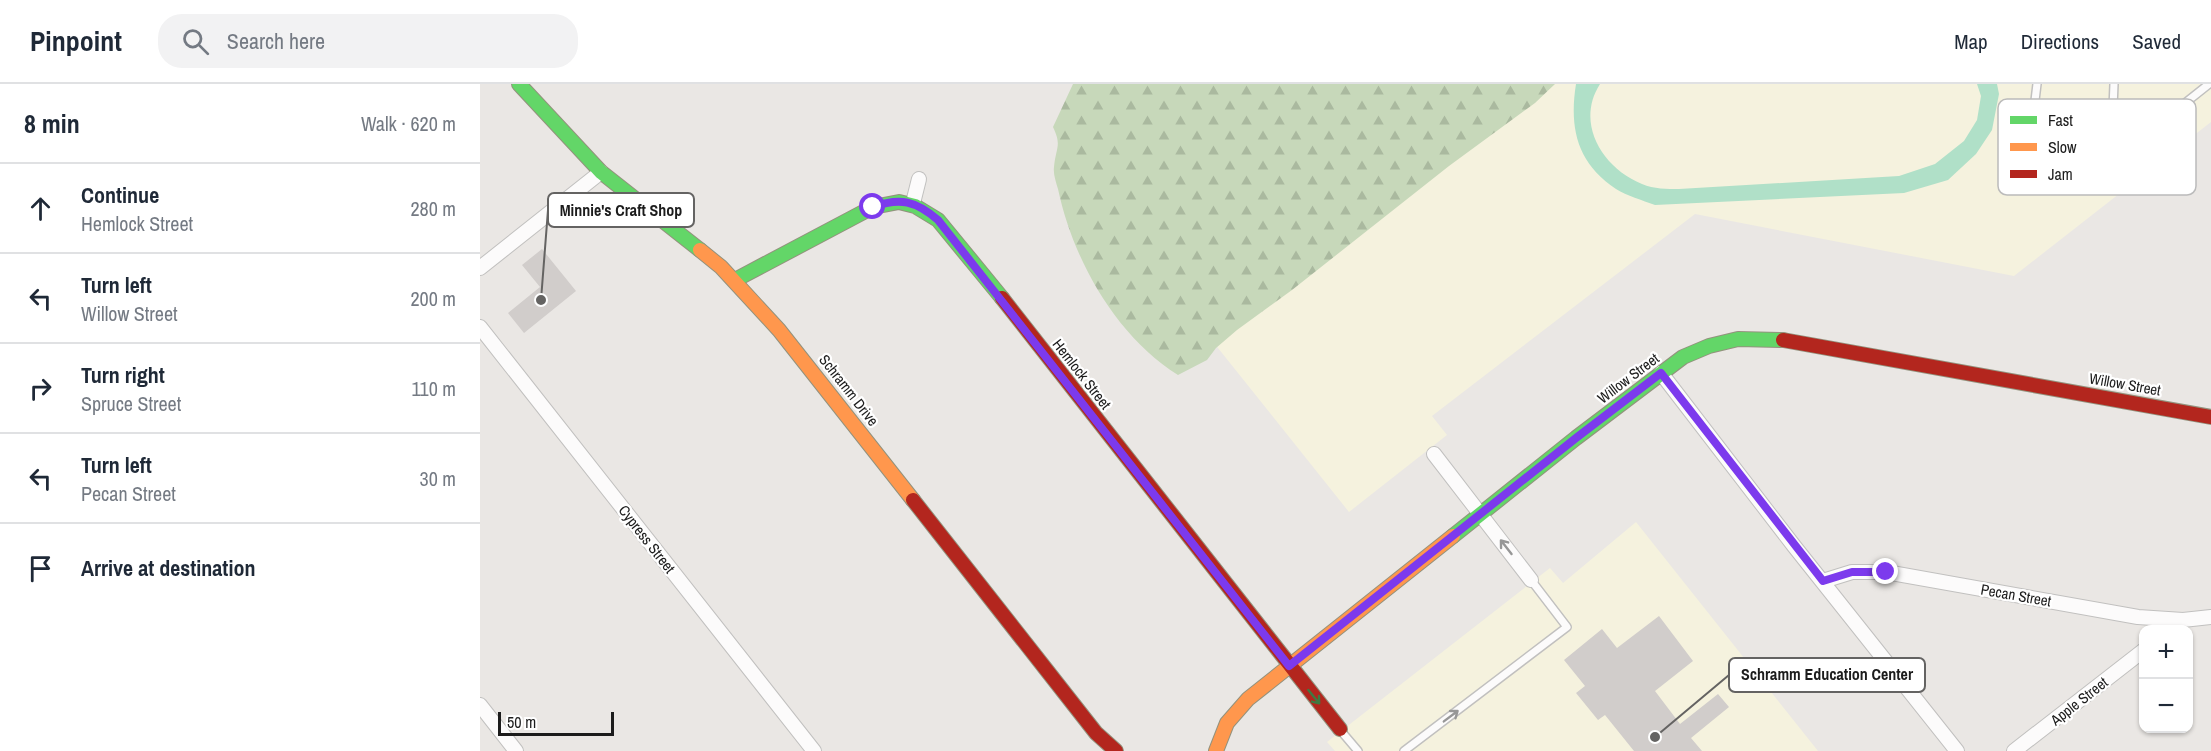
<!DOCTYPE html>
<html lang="en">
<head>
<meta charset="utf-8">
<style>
  body { margin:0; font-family:"Archivo Narrow",sans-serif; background:#f2f2f3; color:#1f2937 }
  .controls { position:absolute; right:18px; bottom:18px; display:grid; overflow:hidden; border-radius:12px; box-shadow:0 2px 4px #0004 }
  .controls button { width:54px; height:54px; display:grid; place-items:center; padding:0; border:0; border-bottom:2px solid #e0e1e3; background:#fff; color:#1f2937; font:30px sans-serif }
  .scale { position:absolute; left:18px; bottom:15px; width:116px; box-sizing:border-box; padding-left:6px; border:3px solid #1c1c1c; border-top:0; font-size:16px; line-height:21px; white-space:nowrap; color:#1c1c1c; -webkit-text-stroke:4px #fff; paint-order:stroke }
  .stop { position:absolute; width:18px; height:18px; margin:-14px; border:4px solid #7c3aed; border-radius:50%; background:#fff }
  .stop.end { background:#7c3aed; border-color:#fff; box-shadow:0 2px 6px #0008 }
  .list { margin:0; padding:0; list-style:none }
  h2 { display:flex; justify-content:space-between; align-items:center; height:78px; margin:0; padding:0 24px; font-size:26px }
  h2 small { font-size:20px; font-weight:400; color:#747a83 }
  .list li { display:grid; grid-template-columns:39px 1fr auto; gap:18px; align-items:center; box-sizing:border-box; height:90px; padding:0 24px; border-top:2px solid #e0e1e3 }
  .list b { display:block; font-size:22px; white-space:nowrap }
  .list p { margin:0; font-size:20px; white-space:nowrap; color:#747a83 }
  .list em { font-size:20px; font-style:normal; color:#747a83 }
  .icon { flex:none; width:33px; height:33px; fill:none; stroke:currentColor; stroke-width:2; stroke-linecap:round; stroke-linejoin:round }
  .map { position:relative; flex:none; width:1731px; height:667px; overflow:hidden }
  header { display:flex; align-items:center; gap:36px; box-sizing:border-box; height:84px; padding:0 30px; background:#fff; border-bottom:2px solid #e0e1e3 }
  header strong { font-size:28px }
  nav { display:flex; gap:33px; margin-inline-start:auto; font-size:21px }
  .search { width:420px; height:54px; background:#f2f2f3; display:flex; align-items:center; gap:15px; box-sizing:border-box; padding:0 21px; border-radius:24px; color:#747a83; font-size:22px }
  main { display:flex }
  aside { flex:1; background:#fff }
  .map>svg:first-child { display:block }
</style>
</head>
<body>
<header>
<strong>Pinpoint</strong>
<div class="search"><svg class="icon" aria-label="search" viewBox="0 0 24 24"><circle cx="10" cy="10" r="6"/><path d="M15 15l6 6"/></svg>Search here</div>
<nav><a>Map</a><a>Directions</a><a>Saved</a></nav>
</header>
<main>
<aside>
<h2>8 min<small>Walk · 620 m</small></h2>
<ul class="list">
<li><svg class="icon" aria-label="ahead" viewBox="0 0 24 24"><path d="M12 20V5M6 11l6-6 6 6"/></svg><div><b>Continue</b><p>Hemlock Street</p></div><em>280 m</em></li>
<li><svg class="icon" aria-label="left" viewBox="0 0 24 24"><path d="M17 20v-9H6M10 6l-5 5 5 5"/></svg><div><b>Turn left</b><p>Willow Street</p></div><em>200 m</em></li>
<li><svg class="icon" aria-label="right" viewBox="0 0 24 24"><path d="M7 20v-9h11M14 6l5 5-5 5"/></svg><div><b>Turn right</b><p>Spruce Street</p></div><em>110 m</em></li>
<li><svg class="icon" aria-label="left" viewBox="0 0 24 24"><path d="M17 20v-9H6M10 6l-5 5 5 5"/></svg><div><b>Turn left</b><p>Pecan Street</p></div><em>30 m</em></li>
<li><svg class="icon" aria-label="arrive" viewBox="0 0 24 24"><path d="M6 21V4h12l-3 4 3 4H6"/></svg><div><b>Arrive at destination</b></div></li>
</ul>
</aside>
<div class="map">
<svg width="1731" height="667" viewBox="0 0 1731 667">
  <defs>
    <pattern id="forest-firs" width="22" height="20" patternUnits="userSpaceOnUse" patternTransform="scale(1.5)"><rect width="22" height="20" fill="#c7d8ba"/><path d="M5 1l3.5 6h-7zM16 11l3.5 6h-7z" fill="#aab99f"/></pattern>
  </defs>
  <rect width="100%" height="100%" fill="#eae7e4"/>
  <g fill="#f5f2de">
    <polygon points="1024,0 1731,0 1731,38 1534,192 1215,130 952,332 967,351 869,428 718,239"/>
    <polygon points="1156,438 1338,667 855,667 847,658 1070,484 1083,499"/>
  </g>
  <path fill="url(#forest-firs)" d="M593 0H1075L1055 19 969 82 812 206 757 246 736 264 727 276 698 291C636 252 593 176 578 105 576 98 573 90 574 83 576 63 582 62 573 43Z"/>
  <path fill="#b0e0c8" d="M1096 0H1120C1095 39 1122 84 1162 100 1174 105 1187 105 1199 105L1419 92 1455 80 1484 57 1497 36 1501 12 1497 0H1517L1519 10 1512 46 1496 70 1468 96 1424 109 1175 121C1162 116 1147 112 1136 105 1097 79 1089 44 1096 0Z"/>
  <g fill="#d1cdcb">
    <polygon points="62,165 96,207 44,249 28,229 60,203 42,181"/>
    <polygon points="1179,532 1213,577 1175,607 1200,640 1238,610 1249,623 1211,654 1222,667 1154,667 1125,631 1118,636 1096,609 1105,602 1084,576 1122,545 1137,564"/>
  </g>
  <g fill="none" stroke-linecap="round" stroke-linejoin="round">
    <defs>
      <g id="lane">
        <polyline points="1557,0 1550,58 1552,63 1556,66 1629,75 1641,70 1729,0"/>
        <polyline points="1634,0 1633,24 1638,30 1686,35"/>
        <polyline points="861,647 878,667"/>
        <polyline points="924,667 1087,543 1051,496"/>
      </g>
      <g id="street">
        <polyline points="433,119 439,95"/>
        <polyline points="0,184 121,88"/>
        <polyline points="0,243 334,667"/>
        <polyline points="1181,289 1314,462 1477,667"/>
        <polyline points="954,370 1051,496"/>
        <polyline points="1343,497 1372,488 1406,488 1658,533 1703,536 1731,533"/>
        <polyline points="0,621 36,667"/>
        <polyline points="1534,667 1664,566"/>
      </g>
      <g id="fast">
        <polyline points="39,0 121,88 220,166"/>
        <polyline points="255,196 393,123 419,118 435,122 458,136 522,214"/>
        <polyline points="973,452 1096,354 1203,273 1229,262 1258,255 1303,256"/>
      </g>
      <g id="slow">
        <polyline points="220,166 241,183 299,246 433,416"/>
        <polyline points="736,667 747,639 768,615 973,452"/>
      </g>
      <g id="jam">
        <polyline points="522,214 860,645"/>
        <polyline points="1303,256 1731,333"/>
        <polyline points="433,416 616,649 636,667"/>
      </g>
    </defs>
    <use href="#lane" stroke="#c1c0bf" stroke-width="10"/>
    <use href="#street" stroke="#c1c0bf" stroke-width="16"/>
    <use href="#fast" stroke="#93927d" stroke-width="16"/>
    <use href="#slow" stroke="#93927d" stroke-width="16"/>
    <use href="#jam" stroke="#93927d" stroke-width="16"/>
    <use href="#lane" stroke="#fcfbfb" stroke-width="7"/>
    <use href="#street" stroke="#fcfbfb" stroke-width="14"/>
    <use href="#fast" stroke="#63d668" stroke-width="14"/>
    <use href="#slow" stroke="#ff974d" stroke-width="14"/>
    <use href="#jam" stroke="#b3261e" stroke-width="14"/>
  </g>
  <defs><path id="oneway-shaft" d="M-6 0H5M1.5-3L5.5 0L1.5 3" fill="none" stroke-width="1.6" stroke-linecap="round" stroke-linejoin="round" transform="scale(1.5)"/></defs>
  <g stroke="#979797">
    <use href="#oneway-shaft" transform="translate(1026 463) rotate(-128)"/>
    <use href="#oneway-shaft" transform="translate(971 632) rotate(-37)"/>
  </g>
  <use stroke="#407942" href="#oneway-shaft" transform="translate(834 613) rotate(51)"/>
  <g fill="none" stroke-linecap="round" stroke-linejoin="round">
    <path stroke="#7c3aed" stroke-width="8" d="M393 123C420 113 436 117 458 136L809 582 1096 354 1181 289 1343 497 1372 488H1406"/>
  </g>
  <g text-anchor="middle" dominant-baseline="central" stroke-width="4.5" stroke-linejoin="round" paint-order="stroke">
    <g font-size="15" fill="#1c1c1c" stroke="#fff">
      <text transform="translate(602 290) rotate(52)">Hemlock Street</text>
      <text transform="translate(1148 294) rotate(-37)">Willow Street</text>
      <text transform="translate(1645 300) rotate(10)">Willow Street</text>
      <text transform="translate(369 306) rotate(52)">Schramm Drive</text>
      <text transform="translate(167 455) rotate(52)">Cypress Street</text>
      <text transform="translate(1536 511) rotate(10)">Pecan Street</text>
      <text transform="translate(1599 617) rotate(-38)">Apple Street</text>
    </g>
  </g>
  <rect x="1518" y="15" width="198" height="96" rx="9" fill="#fff" stroke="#bbb" stroke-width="1.5"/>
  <rect x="1530" y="32" width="27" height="8" fill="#63d668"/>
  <rect x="1530" y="59" width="27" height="8" fill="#ff974d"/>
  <rect x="1530" y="86" width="27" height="8" fill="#b3261e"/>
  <g font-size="16" fill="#1c1c1c">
    <text x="1568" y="42">Fast</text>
    <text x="1568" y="69">Slow</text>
    <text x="1568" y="96">Jam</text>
  </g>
  <path fill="none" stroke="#646362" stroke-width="2" d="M61 216L68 126M1175 653L1249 591"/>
  <g fill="#646362" stroke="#fff" stroke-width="2">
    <circle cx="61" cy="216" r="6"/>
    <circle cx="1175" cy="653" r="6"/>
  </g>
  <g fill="#fff" stroke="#646362" stroke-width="2">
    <rect x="68" y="109" width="146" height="34" rx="6"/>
    <rect x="1249" y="574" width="196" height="34" rx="6"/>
  </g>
  <g font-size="16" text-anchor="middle" font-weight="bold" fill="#1c1c1c">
    <text x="141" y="132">Minnie's Craft Shop</text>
    <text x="1347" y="596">Schramm Education Center</text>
  </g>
</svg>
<div class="controls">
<button>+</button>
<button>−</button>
</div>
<div class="scale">50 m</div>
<div class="stop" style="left:393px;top:123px"></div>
<div class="stop end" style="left:1406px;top:488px"></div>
</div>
</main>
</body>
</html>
